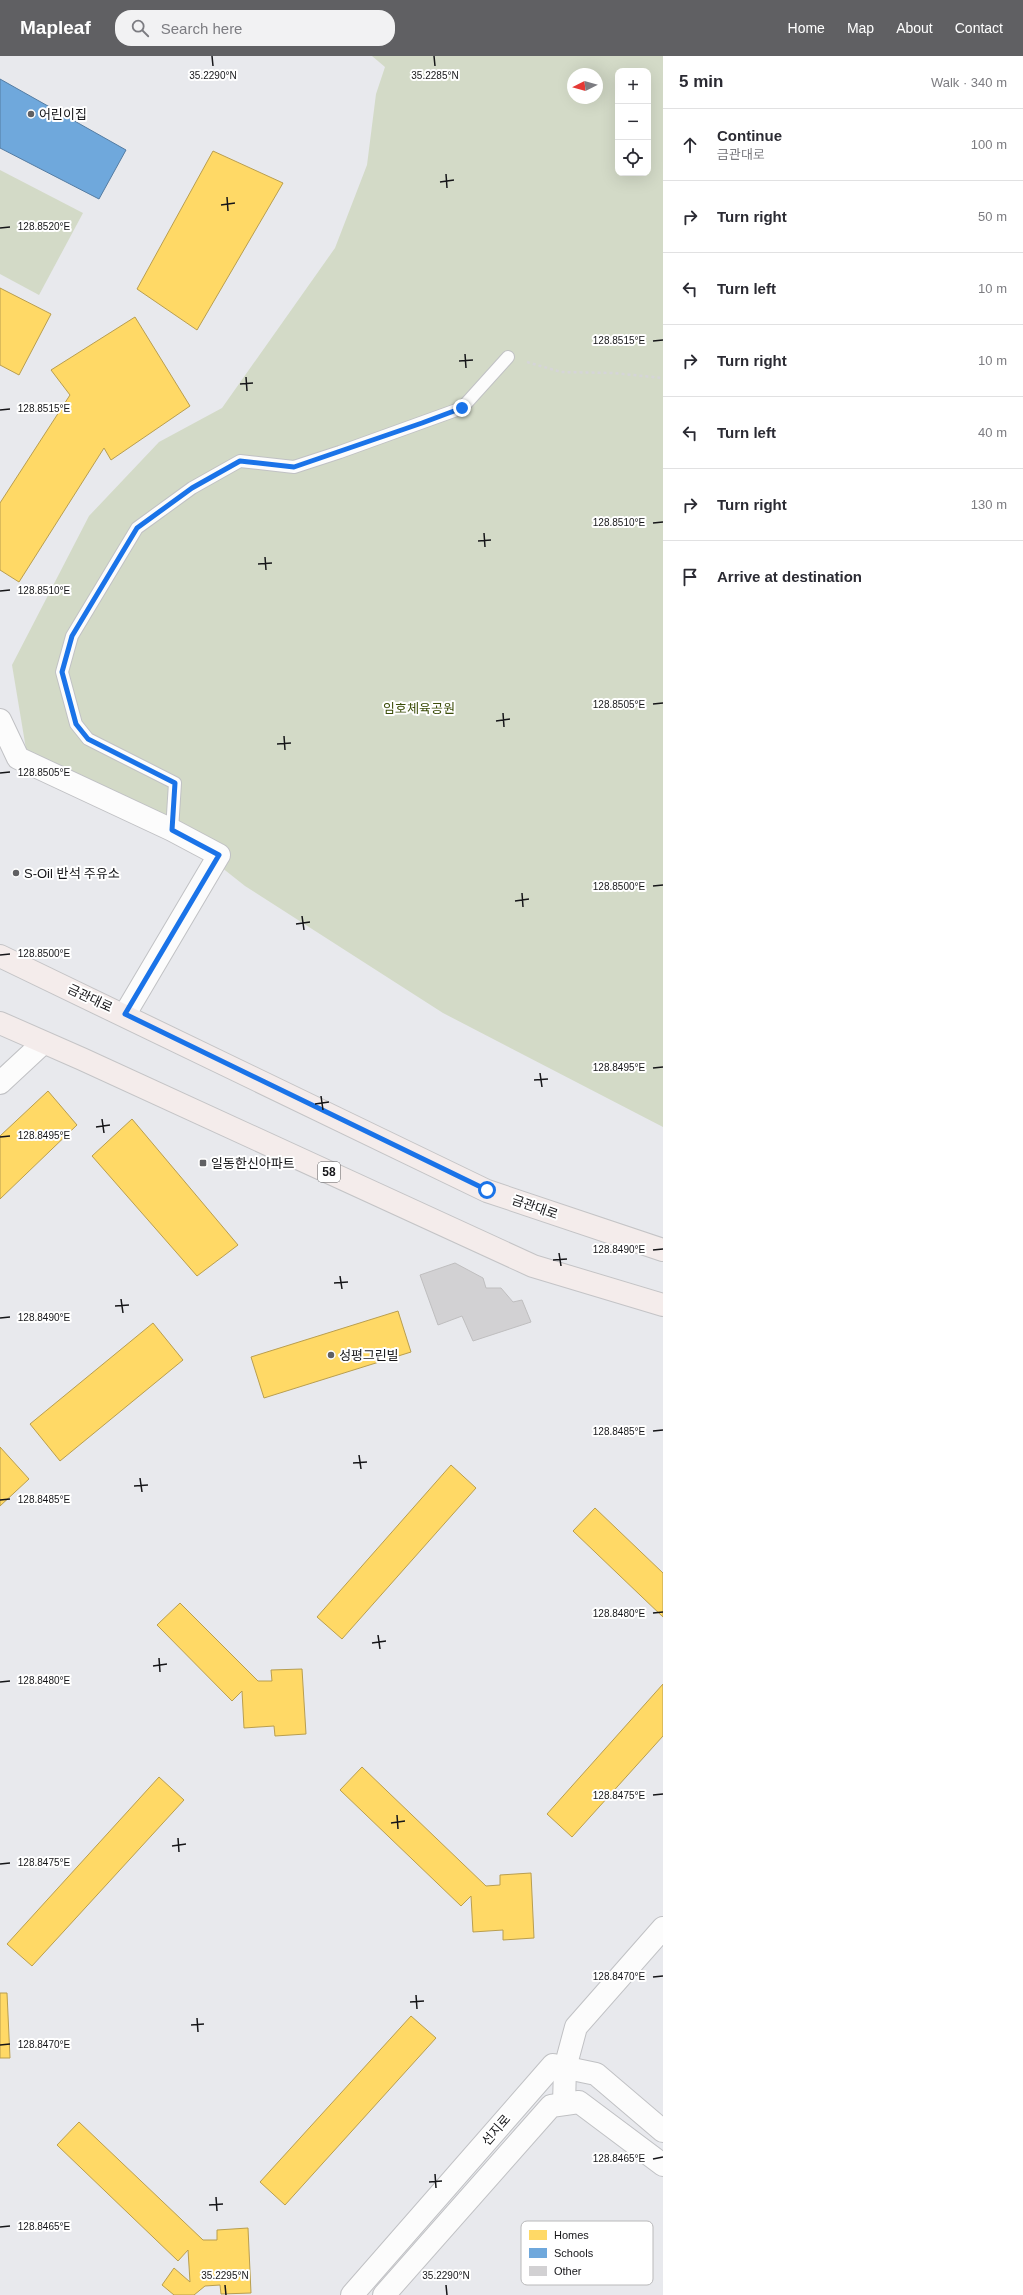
<!DOCTYPE html>
<html lang="en">
<head>
<meta charset="utf-8">
<style>
  body { margin:0; font-family:Helvetica,"Noto Sans KR",sans-serif; background:#f2f2f3; color:#2b2b33 }
  .controls { position:absolute; right:12px; top:12px; display:grid; overflow:hidden; border-radius:8px; box-shadow:0 4px 16px #0002 }
  .controls button { width:36px; height:36px; display:grid; place-items:center; padding:0; border:0; border-bottom:1px solid #e1e1e2; background:#fff; color:#2b2b33; font:20px sans-serif }
  .compass { position:absolute; left:567px; top:12px; width:36px; height:36px; border-radius:50%; background:#fff; box-shadow:0 4px 16px #0002; rotate:264deg }
  .stop { position:absolute; width:12px; height:12px; margin:-9px; border:3px solid #1a73e8; border-radius:50%; background:#fff }
  .stop.end { background:#1a73e8; border-color:#fff; box-shadow:0 1px 4px #0008 }
  .list { margin:0; padding:0; list-style:none }
  h2 { display:flex; justify-content:space-between; align-items:center; height:52px; margin:0; padding:0 16px; font-size:17px }
  h2 small { font-size:13px; font-weight:400; color:#7c7c81 }
  .list li { display:grid; grid-template-columns:26px 1fr auto; gap:12px; align-items:center; box-sizing:border-box; height:72px; padding:0 16px; border-top:1px solid #e1e1e2 }
  .list b { display:block; font-size:15px; white-space:nowrap }
  .list p { margin:0; font-size:13px; white-space:nowrap; color:#7c7c81 }
  .list em { font-size:13px; font-style:normal; color:#7c7c81 }
  .icon { flex:none; width:22px; height:22px; fill:none; stroke:currentColor; stroke-width:2; stroke-linecap:round; stroke-linejoin:round }
  .map { position:relative; flex:none; width:663px; height:2239px; overflow:hidden }
  header { display:flex; align-items:center; gap:24px; box-sizing:border-box; height:56px; padding:0 20px; background:#606063; color:#fff }
  header strong { font-size:19px }
  nav { display:flex; gap:22px; margin-inline-start:auto; font-size:14px }
  .search { width:280px; height:36px; background:#f2f2f3; display:flex; align-items:center; gap:10px; box-sizing:border-box; padding:0 14px; border-radius:16px; color:#7c7c81; font-size:15px }
  main { display:flex }
  aside { flex:1; background:#fff }
  .map>svg:first-child { display:block }
</style>
</head>
<body>
<header>
<strong>Mapleaf</strong>
<div class="search"><svg class="icon" aria-label="search" viewBox="0 0 24 24"><circle cx="10" cy="10" r="6"/><path d="M15 15l6 6"/></svg>Search here</div>
<nav><a>Home</a><a>Map</a><a>About</a><a>Contact</a></nav>
</header>
<main>
<div class="map">
<svg width="663" height="2239" viewBox="0 0 663 2239">
  <rect width="100%" height="100%" fill="#e8e9ed"/>
  <g fill="#d3dac7" fill-rule="evenodd">
    <path d="M372 0H663V1071L443 957 245 830 149 754 27 699 12 609 89 460 159 386 222 352 335 192 367 109 376 38 385 11ZM618 15H648V117H618ZM573 18H597V42H573Z"/>
    <polygon points="0,114 83,157 39,239 0,218"/>
  </g>
  <g fill="#ffd966" stroke="#b99e4f">
    <polygon points="213,95 283,127 197,274 137,233"/>
    <polygon points="0,232 51,258 19,319 0,309"/>
    <polygon points="135,261 190,350 111,404 104,392 19,526 0,514 0,447 70,339 51,314"/>
    <polygon points="48,1035 77,1069 0,1143 0,1080"/>
    <polygon points="132,1063 238,1189 197,1220 92,1100"/>
    <polygon points="398,1255 411,1296 264,1342 251,1301"/>
    <polygon points="153,1267 183,1304 60,1405 30,1368"/>
    <polygon points="0,1391 29,1423 0,1450"/>
    <polygon points="451,1409 476,1432 342,1583 317,1561"/>
    <polygon points="595,1452 663,1517 663,1561 573,1475"/>
    <polygon points="180,1547 258,1625 272,1625 271,1614 302,1613 306,1678 275,1680 274,1670 244,1672 242,1635 232,1645 157,1569"/>
    <polygon points="663,1628 663,1680 572,1781 547,1758"/>
    <polygon points="362,1711 486,1830 500,1829 500,1819 531,1817 534,1882 503,1884 503,1874 473,1876 471,1840 461,1850 340,1734"/>
    <polygon points="159,1721 184,1744 32,1910 7,1888"/>
    <polygon points="0,1937 7,1937 10,2002 0,2002"/>
    <polygon points="411,1960 436,1982 285,2149 260,2126"/>
    <polygon points="79,2066 203,2184 217,2184 217,2174 248,2172 251,2237 221,2238 220,2229 205,2230 194,2239 174,2239 162,2229 174,2212 190,2226 188,2194 178,2205 57,2089"/>
  </g>
  <polygon fill="#6fa8dc" stroke="#547ca2" points="0,23 126,94 99,143 0,92"/>
  <polygon fill="#d2d1d3" stroke="#bfbebf" points="455,1207 483,1222 486,1232 501,1232 513,1246 522,1244 531,1266 473,1285 462,1260 438,1269 420,1219"/>
  <g fill="none" stroke-linecap="round" stroke-linejoin="round">
    <defs>
      <polyline id="service" points="172,774 175,727 88,683 76,668 62,616 72,580 137,472 192,432 240,405 294,411 340,396 462,352 508,301"/>
      <g id="minor">
        <polyline points="0,664 18,702 172,774 219,799 125,958"/>
        <polyline points="0,1027 43,987"/>
        <polyline points="564,2048 565,2012 576,1971 663,1872"/>
      </g>
      <g id="tertiary">
        <polyline points="352,2239 553,2009 596,2018 663,2075"/>
        <polyline points="384,2239 551,2050 579,2046 663,2109"/>
      </g>
      <g id="primary">
        <polyline points="0,900 487,1135 663,1194"/>
        <polyline points="0,967 82,1003 533,1210 663,1249"/>
      </g>
    </defs>
    <use href="#service" stroke="#c0c1c4" stroke-width="14"/>
    <use href="#minor" stroke="#c0c1c4" stroke-width="24"/>
    <use href="#tertiary" stroke="#c0c1c4" stroke-width="24"/>
    <use href="#primary" stroke="#c4c4c6" stroke-width="24"/>
    <polyline stroke="#d5d5d7" stroke-width="2.5" stroke-dasharray="3 3" stroke-linecap="butt" points="527,306 561,316 613,317 663,322"/>
    <use href="#service" stroke="#fcfcfc" stroke-width="12"/>
    <use href="#minor" stroke="#fcfcfc" stroke-width="22"/>
    <use href="#tertiary" stroke="#fcfcfc" stroke-width="22"/>
    <use href="#primary" stroke="#f4eceb" stroke-width="22"/>
  </g>
  <g fill="none" stroke-linecap="round" stroke-linejoin="round">
    <polyline stroke="#1a73e8" stroke-width="5" points="462,352 422,367 294,411 240,405 192,432 137,472 72,580 62,616 76,668 88,683 175,727 172,774 219,799 125,958 487,1134"/>
  </g>
  <path fill="none" stroke="#161619" stroke-width="1.5" d="M212 0 213 10M434 0 435 10M446 118 447 132M440 126 454 124M227 141 228 155M221 149 235 147M0 172 10 171M653 285 663 284M465 298 466 312M459 305 473 304M246 321 247 335M240 328 253 327M0 354 10 353M653 467 663 466M484 477 485 491M478 485 491 484M265 501 266 514M258 508 272 507M0 535 10 534M653 648 663 647M503 657 504 671M496 665 510 663M284 680 285 694M277 688 291 687M0 717 10 716M653 830 663 829M522 837 523 851M515 845 529 843M302 860 304 874M296 868 310 866M0 899 10 898M653 1012 663 1011M540 1017 542 1031M534 1024 548 1023M321 1040 323 1054M315 1048 329 1046M102 1063 104 1077M96 1071 110 1069M0 1081 10 1080M653 1194 663 1193M559 1197 561 1210M553 1204 567 1203M340 1220 342 1233M334 1227 348 1226M121 1243 123 1257M115 1250 129 1249M0 1262 10 1261M653 1375 663 1374M359 1399 361 1413M353 1407 367 1406M140 1422 142 1436M134 1430 148 1429M0 1444 10 1443M653 1557 663 1556M378 1579 380 1593M372 1587 386 1585M159 1602 160 1616M153 1610 167 1608M0 1626 10 1625M653 1739 663 1738M397 1759 398 1773M391 1767 405 1765M178 1782 179 1796M172 1790 186 1788M0 1808 10 1807M653 1921 663 1920M416 1939 417 1953M410 1946 424 1945M197 1962 198 1976M191 1969 204 1968M0 1989 10 1988M653 2103 663 2101M435 2118 436 2132M429 2126 442 2125M216 2141 217 2155M209 2149 223 2148M0 2171 10 2170M225 2229 226 2239M446 2229 447 2239"/>
  <g fill="#606063" stroke="#fff" stroke-width="1.5">
    <circle cx="31" cy="58" r="4"/>
    <circle cx="16" cy="817" r="4"/>
    <rect x="199" y="1103" width="8" height="8" rx="2"/>
    <circle cx="331" cy="1299" r="4"/>
  </g>
  <g text-anchor="middle" dominant-baseline="central" stroke-width="4" stroke-linejoin="round" paint-order="stroke">
    <rect fill="#fff" stroke="#5c5c5e" stroke-width="1" x="318" y="1106" width="22" height="20" rx="3"/>
    <g font-size="12" font-weight="bold" fill="#161619">
      <text x="329" y="1116">58</text>
    </g>
    <g font-size="13" fill="#161619" stroke="#fff" text-anchor="start">
      <text x="39" y="58">어린이집</text>
      <text x="24" y="817">S-Oil 반석 주유소</text>
      <text x="211" y="1107">일동한신아파트</text>
      <text x="339" y="1299">성평그린빌</text>
    </g>
    <g font-size="13" fill="#3b4c08" stroke="#fff">
      <text x="419" y="652">임호체육공원</text>
    </g>
    <g font-size="13" fill="#161619" stroke="#fff">
      <text transform="translate(90 942) rotate(25)">금관대로</text>
      <text transform="translate(535 1151) rotate(19)">금관대로</text>
      <text transform="translate(496 2074) rotate(-49)">선지로</text>
    </g>
  </g>
  <rect x="521" y="2165" width="132" height="64" rx="6" fill="#fff" stroke="#b9b9ba" stroke-width="1"/>
  <rect x="529" y="2174" width="18" height="10" fill="#ffd966"/>
  <rect x="529" y="2192" width="18" height="10" fill="#6fa8dc"/>
  <rect x="529" y="2210" width="18" height="10" fill="#d2d1d3"/>
  <g font-size="11" fill="#161619">
    <text x="554" y="2183">Homes</text>
    <text x="554" y="2201">Schools</text>
    <text x="554" y="2219">Other</text>
  </g>
  <g font-size="10" text-anchor="middle" fill="#161619" stroke="#fff" stroke-width="4" stroke-linejoin="round" paint-order="stroke">
    <text x="213" y="23">35.2290°N</text>
    <text x="435" y="23">35.2285°N</text>
    <text x="44" y="174">128.8520°E</text>
    <text x="619" y="288">128.8515°E</text>
    <text x="44" y="356">128.8515°E</text>
    <text x="619" y="470">128.8510°E</text>
    <text x="44" y="538">128.8510°E</text>
    <text x="619" y="652">128.8505°E</text>
    <text x="44" y="720">128.8505°E</text>
    <text x="619" y="834">128.8500°E</text>
    <text x="44" y="901">128.8500°E</text>
    <text x="619" y="1015">128.8495°E</text>
    <text x="44" y="1083">128.8495°E</text>
    <text x="619" y="1197">128.8490°E</text>
    <text x="44" y="1265">128.8490°E</text>
    <text x="619" y="1379">128.8485°E</text>
    <text x="44" y="1447">128.8485°E</text>
    <text x="619" y="1561">128.8480°E</text>
    <text x="44" y="1628">128.8480°E</text>
    <text x="619" y="1743">128.8475°E</text>
    <text x="44" y="1810">128.8475°E</text>
    <text x="619" y="1924">128.8470°E</text>
    <text x="44" y="1992">128.8470°E</text>
    <text x="619" y="2106">128.8465°E</text>
    <text x="44" y="2174">128.8465°E</text>
    <text x="225" y="2223">35.2295°N</text>
    <text x="446" y="2223">35.2290°N</text>
  </g>
</svg>
<div class="controls">
<button>+</button>
<button>−</button>
<button><svg class="icon" aria-label="locate" viewBox="0 0 24 24"><circle cx="12" cy="12" r="6"/><path d="M12 2v4M12 18v4M2 12h4M18 12h4"/></svg></button>
</div>
<svg class="compass" viewBox="-18 -18 36 36"><path d="M0-13l5 13h-10z" fill="#e53935"/><path d="M0 13l5-13h-10z" fill="#7c7c81"/></svg>
<div class="stop" style="left:487px;top:1134px"></div>
<div class="stop end" style="left:462px;top:352px"></div>
</div>
<aside>
<h2>5 min<small>Walk · 340 m</small></h2>
<ul class="list">
<li><svg class="icon" aria-label="ahead" viewBox="0 0 24 24"><path d="M12 20V5M6 11l6-6 6 6"/></svg><div><b>Continue</b><p>금관대로</p></div><em>100 m</em></li>
<li><svg class="icon" aria-label="right" viewBox="0 0 24 24"><path d="M7 20v-9h11M14 6l5 5-5 5"/></svg><div><b>Turn right</b></div><em>50 m</em></li>
<li><svg class="icon" aria-label="left" viewBox="0 0 24 24"><path d="M17 20v-9H6M10 6l-5 5 5 5"/></svg><div><b>Turn left</b></div><em>10 m</em></li>
<li><svg class="icon" aria-label="right" viewBox="0 0 24 24"><path d="M7 20v-9h11M14 6l5 5-5 5"/></svg><div><b>Turn right</b></div><em>10 m</em></li>
<li><svg class="icon" aria-label="left" viewBox="0 0 24 24"><path d="M17 20v-9H6M10 6l-5 5 5 5"/></svg><div><b>Turn left</b></div><em>40 m</em></li>
<li><svg class="icon" aria-label="right" viewBox="0 0 24 24"><path d="M7 20v-9h11M14 6l5 5-5 5"/></svg><div><b>Turn right</b></div><em>130 m</em></li>
<li><svg class="icon" aria-label="arrive" viewBox="0 0 24 24"><path d="M6 21V4h12l-3 4 3 4H6"/></svg><div><b>Arrive at destination</b></div></li>
</ul>
</aside>
</main>
</body>
</html>
